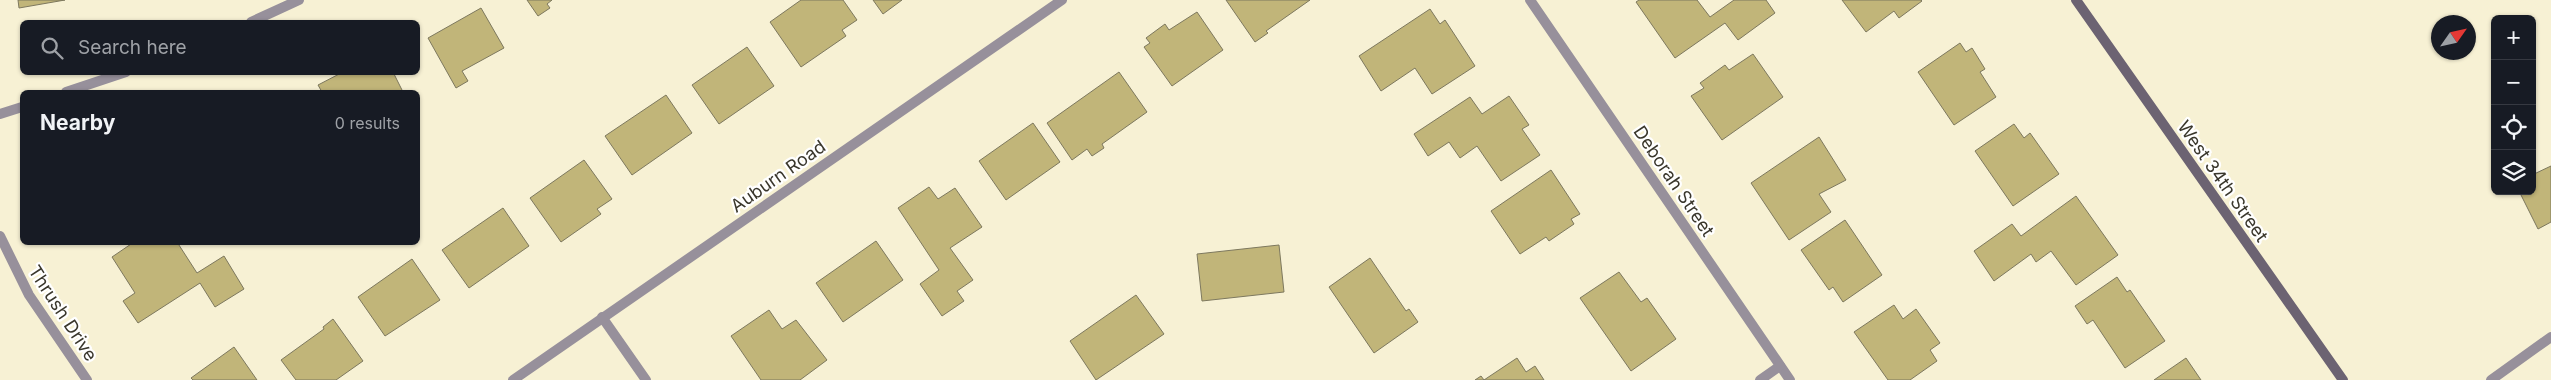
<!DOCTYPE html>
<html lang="en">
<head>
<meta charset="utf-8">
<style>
  body { margin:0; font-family:Inter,sans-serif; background:#20242c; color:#f1f3f6 }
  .controls { position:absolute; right:15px; top:15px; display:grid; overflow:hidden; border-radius:8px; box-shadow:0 1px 4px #0004 }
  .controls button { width:45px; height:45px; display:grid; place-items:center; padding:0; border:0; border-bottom:1px solid #363941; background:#171b24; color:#f1f3f6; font:25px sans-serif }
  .compass { position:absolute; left:2431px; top:15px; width:45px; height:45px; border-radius:50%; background:#171b24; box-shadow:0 1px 4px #0004; rotate:56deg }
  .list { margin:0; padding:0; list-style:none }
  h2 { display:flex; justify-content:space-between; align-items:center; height:65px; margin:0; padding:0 20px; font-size:21px }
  h2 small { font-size:16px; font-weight:400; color:#9ea1a6 }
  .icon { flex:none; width:28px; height:28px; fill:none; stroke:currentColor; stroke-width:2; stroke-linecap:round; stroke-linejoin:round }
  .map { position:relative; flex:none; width:2551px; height:380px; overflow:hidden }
  .search { position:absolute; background:#171b24; box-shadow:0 1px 4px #0004; left:20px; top:20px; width:400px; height:55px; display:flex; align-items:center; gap:12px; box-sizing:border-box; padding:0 18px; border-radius:8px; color:#9ea1a6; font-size:19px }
  .panel { position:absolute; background:#171b24; box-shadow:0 1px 4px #0004; left:20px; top:90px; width:400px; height:155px; border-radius:8px }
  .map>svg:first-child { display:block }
</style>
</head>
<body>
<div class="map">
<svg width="2551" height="380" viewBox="0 0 2551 380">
  <rect width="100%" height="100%" fill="#f7f1d4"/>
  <g fill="#c1b579" stroke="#7d785e">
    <polygon points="18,0 65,0 19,8"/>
    <polygon points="527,0 552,0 547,4 550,8 538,16"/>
    <polygon points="801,0 843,0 857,20 842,30 846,36 801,67 770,22"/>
    <polygon points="873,0 902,0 883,14"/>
    <polygon points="1226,0 1310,0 1266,31 1268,33 1255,42"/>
    <polygon points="1639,0 1697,0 1710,17 1734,0 1766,0 1775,13 1738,40 1725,23 1675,58 1636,2"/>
    <polygon points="1842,0 1921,0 1922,1 1899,18 1894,11 1866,32"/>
    <polygon points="481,8 504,48 462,71 468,81 456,88 428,38"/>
    <polygon points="1430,9 1440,24 1445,20 1475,66 1432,94 1415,68 1381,91 1359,56"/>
    <polygon points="1197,12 1223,50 1172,86 1144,47 1150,43 1146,38 1165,24 1169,30"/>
    <polygon points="1960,43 1966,52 1972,48 1985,69 1980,72 1996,97 1954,125 1918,72"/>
    <polygon points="747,47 774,86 719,124 692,85"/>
    <polygon points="1753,54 1783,97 1722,140 1691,96 1704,88 1700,83 1725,65 1729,70"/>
    <polygon points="343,72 393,72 403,92 322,92 318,85"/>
    <polygon points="1119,72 1147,112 1102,144 1104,148 1092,156 1087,149 1072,160 1047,123"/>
    <polygon points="666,95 692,133 632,175 605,136"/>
    <polygon points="1509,96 1529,125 1522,129 1540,155 1501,181 1477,146 1460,158 1449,142 1428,156 1414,134 1470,97 1482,114"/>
    <polygon points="1033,123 1060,162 1006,200 979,161"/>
    <polygon points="2014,124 2024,138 2030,133 2059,174 2013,206 1975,151"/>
    <polygon points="1819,137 1846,180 1819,194 1831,212 1789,240 1751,183"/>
    <polygon points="584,160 612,199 597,209 601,214 561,242 530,198"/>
    <polygon points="2551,166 2551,222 2538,229 2519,191 2532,191 2532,175"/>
    <polygon points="1551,170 1580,214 1571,219 1574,224 1549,241 1546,237 1520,254 1491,211"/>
    <polygon points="929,187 938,199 955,188 982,227 950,248 973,280 957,291 964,301 942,316 920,284 939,270 898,208"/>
    <polygon points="2076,196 2118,255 2076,285 2051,251 2036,262 2031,254 1994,281 1974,251 2012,224 2021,236"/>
    <polygon points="503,208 529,246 469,288 442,250"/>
    <polygon points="1845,220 1882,275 1843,302 1833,287 1829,290 1801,250"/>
    <polygon points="876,241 903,280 843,322 816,283"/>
    <polygon points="134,242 177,242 197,273 224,256 244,289 215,307 200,283 138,323 123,301 135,293 112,257"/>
    <polygon points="1279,245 1284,292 1202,301 1197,254"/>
    <polygon points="1370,258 1406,311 1409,309 1418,322 1374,353 1329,287"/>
    <polygon points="412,259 440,300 385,336 358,297"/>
    <polygon points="1619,272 1641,302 1647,298 1676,339 1631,371 1580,298"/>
    <polygon points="2117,277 2127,292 2130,290 2165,341 2125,368 2093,320 2087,324 2075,306"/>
    <polygon points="1136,295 1164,334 1096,380 1070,341"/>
    <polygon points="1894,305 1903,319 1916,309 1940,343 1930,350 1937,361 1910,380 1888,380 1854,332"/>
    <polygon points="769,310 782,329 796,320 827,360 800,380 761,380 731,336"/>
    <polygon points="333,319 363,361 336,380 296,380 281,360 324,329 323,327"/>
    <polygon points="234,347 257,380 193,380 191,378"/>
    <polygon points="1517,358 1526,372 1535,366 1544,380 1475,380 1481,376 1484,380"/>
    <polygon points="2186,358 2201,380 2154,380"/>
  </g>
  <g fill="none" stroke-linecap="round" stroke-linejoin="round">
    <g stroke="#97909b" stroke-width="10">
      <polyline points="1530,0 1790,380"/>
      <polyline points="251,22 299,0"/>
      <polyline points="66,92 126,72"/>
      <polyline points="0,114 22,107"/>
      <polyline points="0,236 29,295 87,380"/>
      <polyline points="602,317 646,380"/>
      <polyline points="513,380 1062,0"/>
      <polyline points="1760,380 1780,366"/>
      <polyline points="2491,380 2551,337"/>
    </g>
    <polyline stroke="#6c6372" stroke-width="10" points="2076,0 2343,380"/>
  </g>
  <g text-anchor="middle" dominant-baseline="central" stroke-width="4.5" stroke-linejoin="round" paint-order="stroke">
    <g font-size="18" fill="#3a372c" stroke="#fff">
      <text transform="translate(778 176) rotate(-35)">Auburn Road</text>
      <text transform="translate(1674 181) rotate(56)">Deborah Street</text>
      <text transform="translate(2223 181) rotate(55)">West 34th Street</text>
      <text transform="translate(63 313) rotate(57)">Thrush Drive</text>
    </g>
  </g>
</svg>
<div class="controls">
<button>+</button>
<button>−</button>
<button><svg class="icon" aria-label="locate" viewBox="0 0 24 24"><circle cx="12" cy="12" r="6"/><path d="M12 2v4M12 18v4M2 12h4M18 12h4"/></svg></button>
<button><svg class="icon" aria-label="layers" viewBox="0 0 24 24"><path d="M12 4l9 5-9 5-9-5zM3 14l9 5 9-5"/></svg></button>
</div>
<svg class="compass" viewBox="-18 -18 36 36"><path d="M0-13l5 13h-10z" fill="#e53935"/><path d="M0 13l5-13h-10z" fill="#9ea1a6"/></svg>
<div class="search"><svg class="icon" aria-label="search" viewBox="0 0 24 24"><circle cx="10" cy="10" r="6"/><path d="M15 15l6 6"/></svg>Search here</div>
<section class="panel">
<h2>Nearby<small>0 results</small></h2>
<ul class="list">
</ul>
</section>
</div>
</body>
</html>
